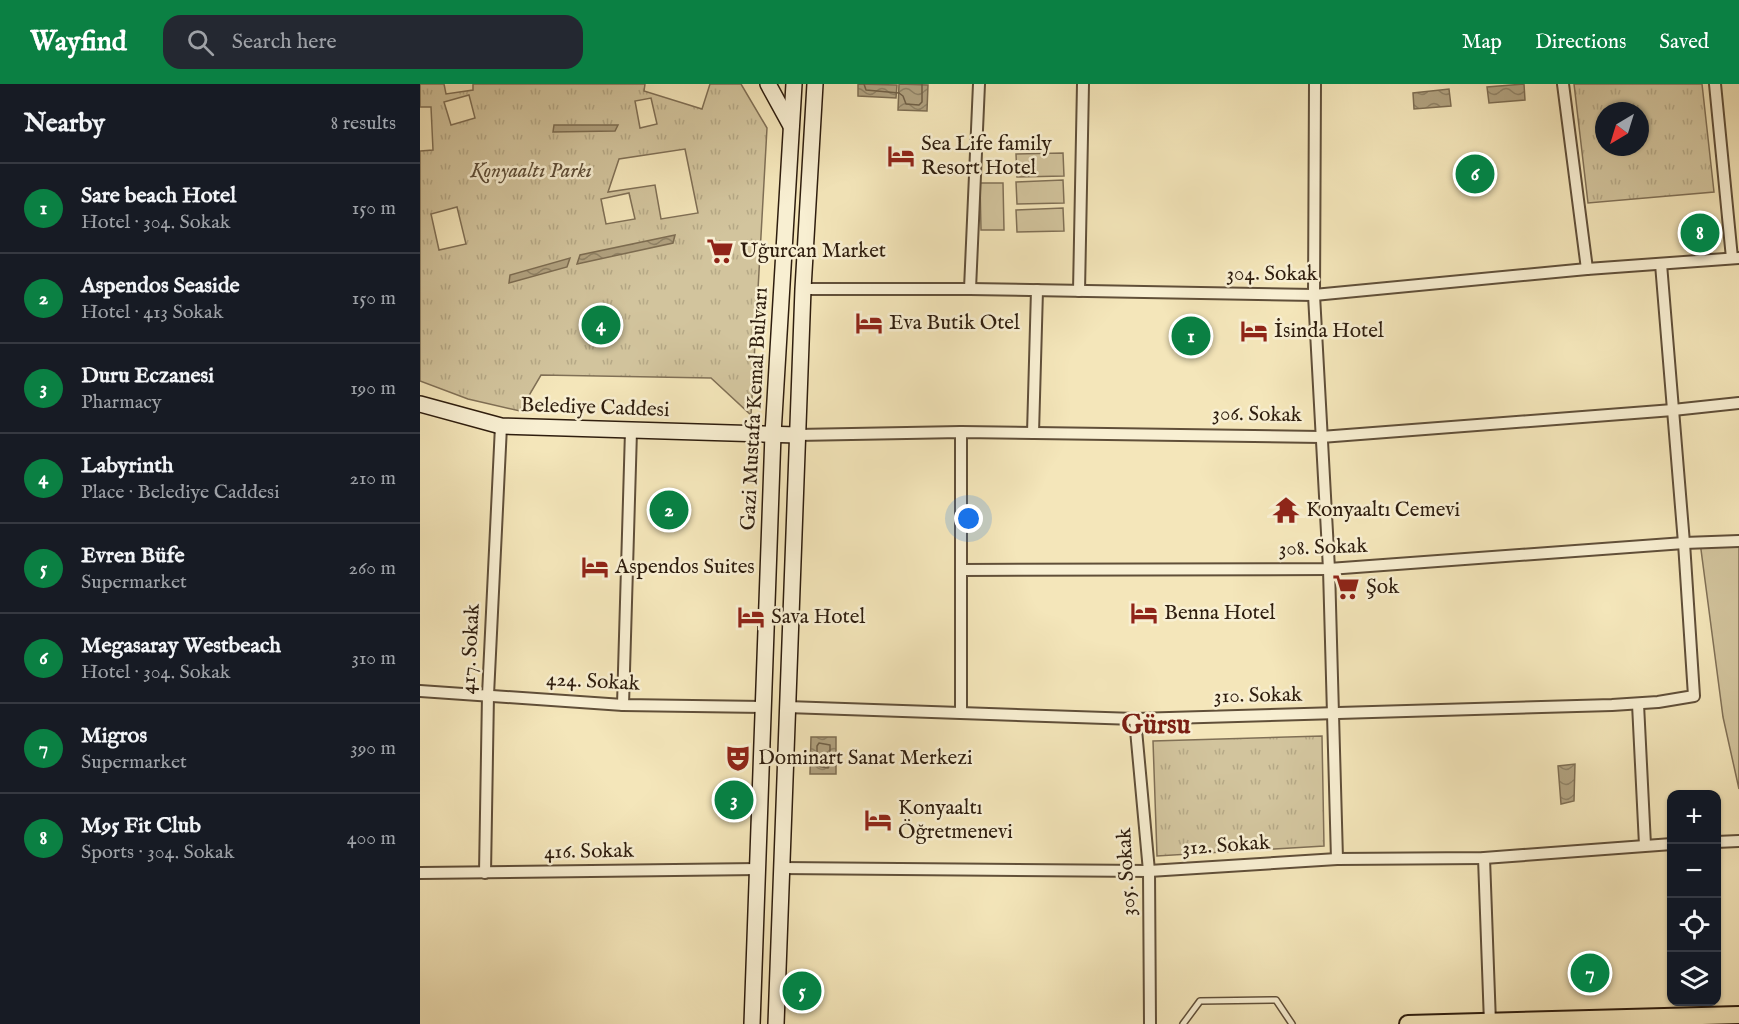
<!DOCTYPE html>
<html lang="en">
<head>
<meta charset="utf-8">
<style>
  body { margin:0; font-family:"IM FELL English",serif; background:#242831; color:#f1f3f6 }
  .controls { position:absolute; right:18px; bottom:18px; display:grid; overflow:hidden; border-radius:12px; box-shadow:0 2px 4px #0004 }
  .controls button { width:54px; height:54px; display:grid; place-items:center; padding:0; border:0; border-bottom:2px solid #363941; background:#171b24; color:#f1f3f6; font:30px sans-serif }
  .compass { position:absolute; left:1175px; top:18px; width:54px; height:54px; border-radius:50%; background:#171b24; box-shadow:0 2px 4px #0004; rotate:218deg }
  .you { position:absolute; left:549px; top:435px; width:21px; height:21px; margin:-15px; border:4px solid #fff; border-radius:50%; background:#1a73e8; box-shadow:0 0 0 9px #1a73e833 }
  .badge { display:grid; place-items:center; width:39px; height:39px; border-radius:50%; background:#0b8043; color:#fff; font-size:20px; font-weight:700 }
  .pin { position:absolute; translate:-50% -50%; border:3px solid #fff; box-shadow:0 2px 6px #0006 }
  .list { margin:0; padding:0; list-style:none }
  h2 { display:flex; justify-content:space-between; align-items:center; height:78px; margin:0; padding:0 24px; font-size:26px }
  h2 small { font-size:20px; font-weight:400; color:#9ea1a6 }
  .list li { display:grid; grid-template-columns:39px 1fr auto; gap:18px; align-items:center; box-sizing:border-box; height:90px; padding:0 24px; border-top:2px solid #363941 }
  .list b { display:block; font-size:22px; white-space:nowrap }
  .list p { margin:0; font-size:20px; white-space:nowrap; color:#9ea1a6 }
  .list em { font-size:20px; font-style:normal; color:#9ea1a6 }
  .icon { flex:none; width:33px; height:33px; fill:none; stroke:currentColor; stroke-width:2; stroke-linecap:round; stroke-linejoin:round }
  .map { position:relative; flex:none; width:1319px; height:940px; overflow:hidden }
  header { display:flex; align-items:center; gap:36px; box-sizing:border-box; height:84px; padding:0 30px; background:#0b8043; color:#fff }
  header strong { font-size:28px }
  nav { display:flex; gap:33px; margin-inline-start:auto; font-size:21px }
  .search { width:420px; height:54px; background:#242831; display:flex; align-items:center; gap:15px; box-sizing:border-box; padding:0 21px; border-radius:18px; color:#9ea1a6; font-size:22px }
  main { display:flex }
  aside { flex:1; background:#171b24 }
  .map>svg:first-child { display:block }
</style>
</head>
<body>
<header>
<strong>Wayfind</strong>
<div class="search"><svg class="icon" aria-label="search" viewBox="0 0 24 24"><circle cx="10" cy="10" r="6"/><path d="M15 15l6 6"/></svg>Search here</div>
<nav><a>Map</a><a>Directions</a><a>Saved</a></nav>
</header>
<main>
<aside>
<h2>Nearby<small>8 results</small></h2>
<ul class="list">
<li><span class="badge">1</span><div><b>Sare beach Hotel</b><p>Hotel · 304. Sokak</p></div><em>150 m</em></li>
<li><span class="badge">2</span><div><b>Aspendos Seaside</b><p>Hotel · 413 Sokak</p></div><em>150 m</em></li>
<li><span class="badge">3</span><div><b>Duru Eczanesi</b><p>Pharmacy</p></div><em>190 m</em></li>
<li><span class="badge">4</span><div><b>Labyrinth</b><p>Place · Belediye Caddesi</p></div><em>210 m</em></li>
<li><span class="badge">5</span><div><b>Evren Büfe</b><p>Supermarket</p></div><em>260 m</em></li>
<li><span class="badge">6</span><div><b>Megasaray Westbeach</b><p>Hotel · 304. Sokak</p></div><em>310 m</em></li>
<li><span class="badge">7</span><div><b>Migros</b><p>Supermarket</p></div><em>390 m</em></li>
<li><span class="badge">8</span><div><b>M95 Fit Club</b><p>Sports · 304. Sokak</p></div><em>400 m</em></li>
</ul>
</aside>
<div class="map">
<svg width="1319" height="940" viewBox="0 0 1319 940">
  <defs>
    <pattern id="park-tufts" width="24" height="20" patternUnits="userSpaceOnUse" patternTransform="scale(1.5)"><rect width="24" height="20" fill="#d2c49d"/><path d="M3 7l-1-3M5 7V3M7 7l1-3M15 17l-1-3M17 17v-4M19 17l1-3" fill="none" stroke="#b5a886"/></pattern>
    <pattern id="water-waves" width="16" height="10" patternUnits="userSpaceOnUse" patternTransform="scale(1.5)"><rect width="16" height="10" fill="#b1a280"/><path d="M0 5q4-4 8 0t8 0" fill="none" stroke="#908367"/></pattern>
  </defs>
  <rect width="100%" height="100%" fill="#f4e6ba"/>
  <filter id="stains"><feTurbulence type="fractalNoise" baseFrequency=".00333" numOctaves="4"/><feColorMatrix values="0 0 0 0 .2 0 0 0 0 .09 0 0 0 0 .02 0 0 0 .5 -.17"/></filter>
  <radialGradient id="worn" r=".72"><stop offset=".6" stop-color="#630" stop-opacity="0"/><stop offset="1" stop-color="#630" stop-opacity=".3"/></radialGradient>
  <g fill="#d2c49d" stroke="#807056" stroke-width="1.5">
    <polygon points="643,69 644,92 597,93 596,70"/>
    <polygon points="643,96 644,119 597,120 596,98"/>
    <polygon points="560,99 583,99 584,146 561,146"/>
    <polygon points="643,124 644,147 597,148 596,126"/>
    <polygon points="1319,457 1319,705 1303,633 1280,458"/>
  </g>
  <g fill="url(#park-tufts)" stroke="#807056" stroke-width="1.5" fill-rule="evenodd">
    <path d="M0 0H24L26 10 53 6V0H225L224 7 282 25 290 0H321L347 44 331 331 291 294 121 291 100 327 48 315 0 297V67L13 66 11 23H0ZM49 11 55 34 31 41 24 18ZM231 14 237 40 220 44 215 17ZM265 65 278 129 241 135 235 101 188 108 199 75ZM209 109 215 135 186 140 181 115ZM37 123 46 160 19 166 11 130Z"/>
    <path d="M1154 0H1282L1294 108 1168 119ZM1184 27H1220V63H1184Z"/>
    <polygon points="902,652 904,762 737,772 733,657"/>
  </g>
  <g fill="url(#water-waves)" stroke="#7d6d52" stroke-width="1.5">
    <polygon points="438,0 477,1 476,14 438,12"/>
    <polygon points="479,0 508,1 507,27 478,26"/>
    <polygon points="1104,0 1105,16 1069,19 1067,3"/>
    <polygon points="1029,5 1031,22 994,25 993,9"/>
    <polygon points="134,41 198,41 195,47 133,48"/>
    <polygon points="255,151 253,159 157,180 160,171"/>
    <polygon points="150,174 147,183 89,199 90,191"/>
    <polygon points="391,653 416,653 416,690 390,690"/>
    <polygon points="1155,680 1154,717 1141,720 1138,682"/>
  </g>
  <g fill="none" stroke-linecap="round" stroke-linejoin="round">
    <g stroke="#706047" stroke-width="1.5">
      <polyline points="444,0 446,6 479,9 483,12 486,20 499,21 502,18 502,0"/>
      <polygon points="399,659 410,661 410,681 408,684 397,682 397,662"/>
    </g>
    <defs>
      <polyline id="lane" points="763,940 780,917 856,916 872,940"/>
      <g id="street">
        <polyline points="895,0 894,211 909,485 917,775"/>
        <polyline points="1143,0 1167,185"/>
        <polyline points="1295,0 1312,174"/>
        <polyline points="383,205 550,205 894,211 1167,185 1319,174"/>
        <polyline points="550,205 559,0"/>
        <polyline points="659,207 663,0"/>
        <polyline points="541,348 541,628"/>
        <polyline points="613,349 617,206"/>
        <polyline points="377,351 541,348 901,353 1253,326 1319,319"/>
        <polyline points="541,486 909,485 1264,459 1319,457"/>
        <polyline points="0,607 203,621 343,623"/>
        <polyline points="1218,620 1225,761"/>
        <polyline points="203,621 211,347"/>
        <polyline points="367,623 715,635 1192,621 1238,618 1274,612 1264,459 1241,180"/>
        <polyline points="715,635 729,787 730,940"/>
        <polyline points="1296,758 1319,757"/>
        <polyline points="1064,774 1070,939"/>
        <polyline points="361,784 729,787 917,775 1064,774 1252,760"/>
        <polyline points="0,789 338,785"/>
        <polyline points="65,789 68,611 81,342"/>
      </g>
      <g id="secondary">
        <polyline points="348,0 371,42"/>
        <polyline points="0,320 81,342 377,351"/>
        <polyline points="332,940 353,350 374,0"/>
        <polyline points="356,940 383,205 395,0"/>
      </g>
      <polyline id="primary" points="988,940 1319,931"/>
    </defs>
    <use href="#lane" stroke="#604f39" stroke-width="8"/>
    <use href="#street" stroke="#604f39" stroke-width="14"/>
    <use href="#secondary" stroke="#2e1d0e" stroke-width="18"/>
    <use href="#primary" stroke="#2e1d0e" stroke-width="20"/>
    <use href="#lane" stroke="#f8efd2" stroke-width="5"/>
    <use href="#street" stroke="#f8efd2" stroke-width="10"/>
    <use href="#secondary" stroke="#f8efd2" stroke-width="15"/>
    <use href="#primary" stroke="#f4e6ba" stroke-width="16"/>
  </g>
  <defs>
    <symbol id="hotel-bare" viewBox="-9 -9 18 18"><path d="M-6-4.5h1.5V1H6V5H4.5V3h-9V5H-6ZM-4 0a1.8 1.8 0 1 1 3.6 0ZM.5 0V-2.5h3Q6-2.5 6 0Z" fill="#8f2418" stroke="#f8efd2" stroke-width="2.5" paint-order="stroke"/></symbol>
    <symbol id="supermarket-bare" viewBox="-9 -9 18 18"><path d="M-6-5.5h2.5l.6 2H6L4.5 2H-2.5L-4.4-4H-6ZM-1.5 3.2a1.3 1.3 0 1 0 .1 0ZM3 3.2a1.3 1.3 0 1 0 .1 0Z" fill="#8f2418" stroke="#f8efd2" stroke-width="2.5" paint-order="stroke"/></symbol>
    <symbol id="temple-bare" viewBox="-9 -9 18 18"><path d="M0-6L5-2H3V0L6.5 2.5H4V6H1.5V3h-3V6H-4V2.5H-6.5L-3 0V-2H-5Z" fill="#8f2418" stroke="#f8efd2" stroke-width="2.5" paint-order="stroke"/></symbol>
    <symbol id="theatre-bare" viewBox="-9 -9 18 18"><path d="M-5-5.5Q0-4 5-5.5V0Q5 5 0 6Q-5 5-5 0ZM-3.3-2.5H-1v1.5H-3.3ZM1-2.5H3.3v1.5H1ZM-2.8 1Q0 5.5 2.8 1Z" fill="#8f2418" stroke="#f8efd2" stroke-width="2.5" paint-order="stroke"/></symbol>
  </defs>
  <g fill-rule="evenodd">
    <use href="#hotel-bare" x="462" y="53" width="38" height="38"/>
    <use href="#supermarket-bare" x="281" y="148" width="38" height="38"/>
    <use href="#hotel-bare" x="430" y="220" width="38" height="38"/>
    <use href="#hotel-bare" x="815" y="228" width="38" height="38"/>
    <use href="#temple-bare" x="847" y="407" width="38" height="38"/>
    <use href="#hotel-bare" x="156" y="464" width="38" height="38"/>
    <use href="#supermarket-bare" x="907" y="484" width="38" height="38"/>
    <use href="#hotel-bare" x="705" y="510" width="38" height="38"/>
    <use href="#hotel-bare" x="312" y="514" width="38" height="38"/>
    <use href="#theatre-bare" x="299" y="655" width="38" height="38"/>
    <use href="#hotel-bare" x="439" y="717" width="38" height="38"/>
  </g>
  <g text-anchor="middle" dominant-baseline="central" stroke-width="5" stroke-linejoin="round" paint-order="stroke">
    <g font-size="21" fill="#2e1d0e" stroke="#f8efd2" text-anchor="start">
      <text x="501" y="60">Sea Life family<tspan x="501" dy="24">Resort Hotel</tspan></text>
      <text x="320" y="167">Uğurcan Market</text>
      <text x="469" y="239">Eva Butik Otel</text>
      <text x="854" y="247">İsinda Hotel</text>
      <text x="886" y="426">Konyaaltı Cemevi</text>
      <text x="195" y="483">Aspendos Suites</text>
      <text x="946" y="503">Şok</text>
      <text x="744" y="529">Benna Hotel</text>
      <text x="351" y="533">Sava Hotel</text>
      <text x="338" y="674">Dominart Sanat Merkezi</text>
      <text x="478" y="724">Konyaaltı<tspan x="478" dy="24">Öğretmenevi</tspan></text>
    </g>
    <g font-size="21" font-style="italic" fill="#5f4f39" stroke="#f8efd2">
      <text x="111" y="87">Konyaaltı Parkı</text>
    </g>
    <g font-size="21" fill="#2e1d0e" stroke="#f8efd2">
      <text x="852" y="190">304. Sokak</text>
      <text transform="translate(175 324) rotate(2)">Belediye Caddesi</text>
      <text transform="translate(335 325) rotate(-87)">Gazi Mustafa Kemal Bulvarı</text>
      <text transform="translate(837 331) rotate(1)">306. Sokak</text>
      <text transform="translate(903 464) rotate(-2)">308. Sokak</text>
      <text transform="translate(51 565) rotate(-87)">417. Sokak</text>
      <text transform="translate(173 598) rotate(3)">424. Sokak</text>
      <text transform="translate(838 612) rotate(-1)">310. Sokak</text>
      <text transform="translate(806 762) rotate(-4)">312. Sokak</text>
      <text transform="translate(169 768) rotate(-1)">416. Sokak</text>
      <text transform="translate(707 788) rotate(-93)">305. Sokak</text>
    </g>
    <g font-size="27" font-weight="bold" fill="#7a1f14" stroke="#f8efd2">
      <text x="736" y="642">Gürsu</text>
    </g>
  </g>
  <rect width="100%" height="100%" filter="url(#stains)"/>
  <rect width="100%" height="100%" fill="url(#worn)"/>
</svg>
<div class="controls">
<button>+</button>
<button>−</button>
<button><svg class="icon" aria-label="locate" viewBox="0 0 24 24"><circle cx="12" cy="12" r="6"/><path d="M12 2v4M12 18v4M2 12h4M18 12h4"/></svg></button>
<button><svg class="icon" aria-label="layers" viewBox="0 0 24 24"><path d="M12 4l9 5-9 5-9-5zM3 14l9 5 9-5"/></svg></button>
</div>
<svg class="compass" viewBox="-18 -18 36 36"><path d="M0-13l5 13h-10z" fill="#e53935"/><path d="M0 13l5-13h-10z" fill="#9ea1a6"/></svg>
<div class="you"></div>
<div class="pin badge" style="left:771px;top:252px">1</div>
<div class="pin badge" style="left:249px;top:426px">2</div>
<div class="pin badge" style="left:314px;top:716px">3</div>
<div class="pin badge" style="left:181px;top:241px">4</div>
<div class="pin badge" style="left:382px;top:907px">5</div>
<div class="pin badge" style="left:1055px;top:90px">6</div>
<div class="pin badge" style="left:1170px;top:889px">7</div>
<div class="pin badge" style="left:1280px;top:149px">8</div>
</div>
</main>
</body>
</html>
